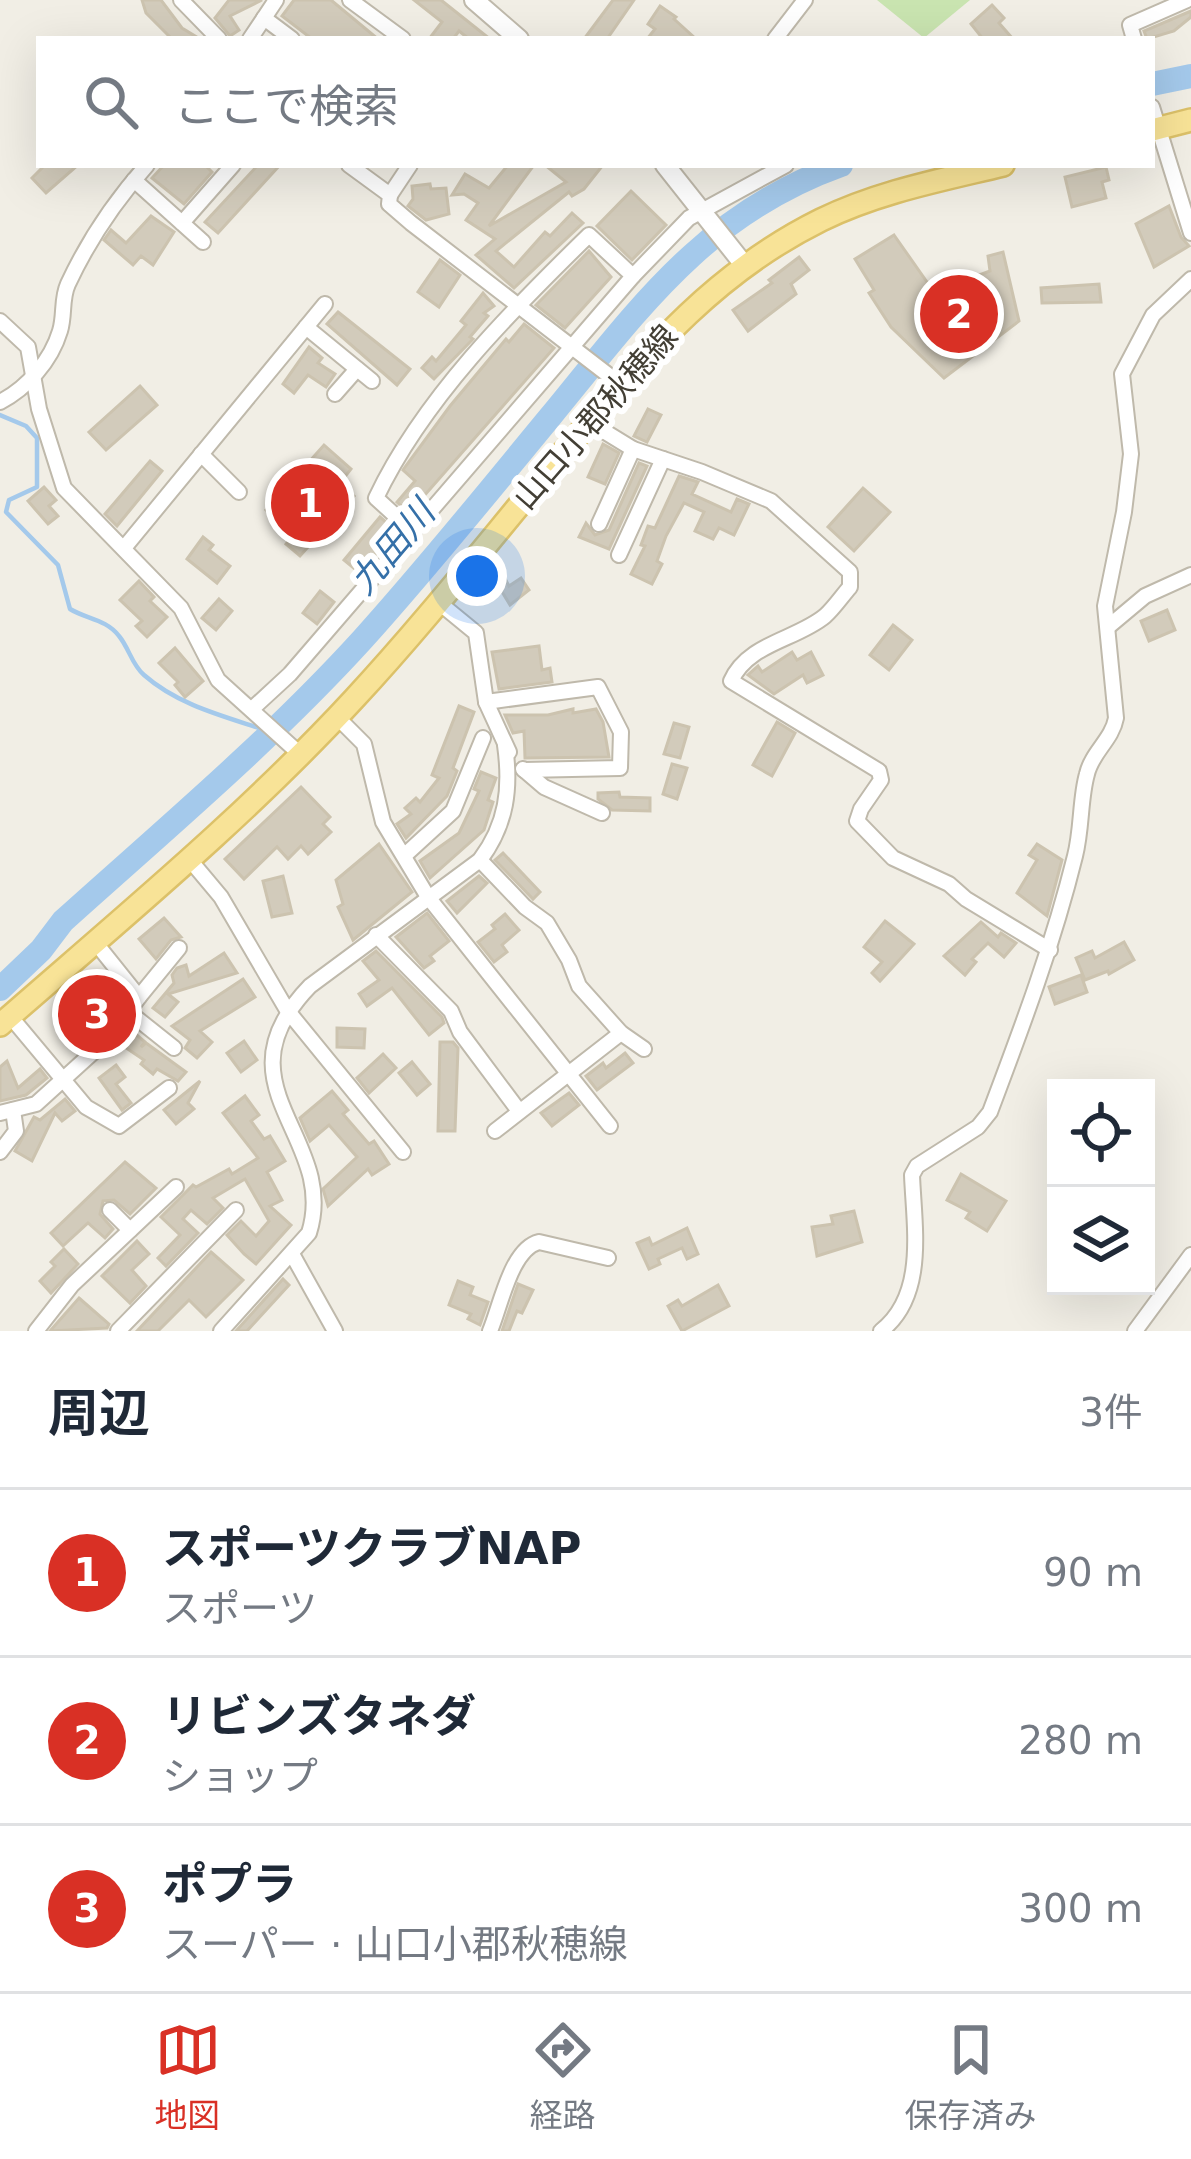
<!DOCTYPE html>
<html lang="ja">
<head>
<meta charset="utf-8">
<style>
  body { margin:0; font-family:"DejaVu Sans","Noto Sans JP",sans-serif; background:#f6f6f7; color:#1f2937 }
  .controls { position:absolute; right:36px; bottom:36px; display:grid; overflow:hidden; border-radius:0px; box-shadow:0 12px 48px #0002 }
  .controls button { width:108px; height:108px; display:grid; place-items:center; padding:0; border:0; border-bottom:3px solid #e0e1e3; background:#fff; color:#1f2937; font:60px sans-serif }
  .you { position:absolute; left:477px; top:576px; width:42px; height:42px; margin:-30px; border:9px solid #fff; border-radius:50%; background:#1a73e8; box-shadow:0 0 0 18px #1a73e833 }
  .badge { display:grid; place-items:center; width:78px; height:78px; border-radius:50%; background:#d93025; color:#fff; font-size:39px; font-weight:700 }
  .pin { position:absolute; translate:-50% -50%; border:6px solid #fff; box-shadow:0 3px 12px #0006 }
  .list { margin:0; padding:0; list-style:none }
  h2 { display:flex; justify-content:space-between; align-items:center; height:156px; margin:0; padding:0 48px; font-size:51px }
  h2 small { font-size:39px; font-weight:400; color:#747a83 }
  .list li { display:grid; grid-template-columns:78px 1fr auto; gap:36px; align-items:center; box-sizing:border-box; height:168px; padding:0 48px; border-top:3px solid #e0e1e3 }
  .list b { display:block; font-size:45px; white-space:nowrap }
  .list p { margin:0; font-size:39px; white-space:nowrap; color:#747a83 }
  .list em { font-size:39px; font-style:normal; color:#747a83 }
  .icon { flex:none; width:66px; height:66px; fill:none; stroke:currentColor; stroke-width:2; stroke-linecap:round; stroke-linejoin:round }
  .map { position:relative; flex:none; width:1191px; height:1331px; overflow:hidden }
  .search { position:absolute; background:#fff; box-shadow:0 12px 48px #0002; left:36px; right:36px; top:36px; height:132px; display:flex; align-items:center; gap:30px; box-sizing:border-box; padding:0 42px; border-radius:0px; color:#747a83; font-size:45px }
  .sheet { height:660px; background:#fff }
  nav { display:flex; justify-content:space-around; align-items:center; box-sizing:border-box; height:168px; border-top:3px solid #e0e1e3; background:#fff; font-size:33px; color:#747a83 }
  nav a { display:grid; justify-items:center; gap:6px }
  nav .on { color:#d93025 }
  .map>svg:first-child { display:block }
</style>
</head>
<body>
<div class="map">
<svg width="1191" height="1331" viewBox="0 0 1191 1331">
  <rect width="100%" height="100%" fill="#f1eee5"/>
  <polygon fill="#c9e4b0" points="877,0 970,0 924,38"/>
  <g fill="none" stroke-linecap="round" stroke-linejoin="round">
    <path stroke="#a4c9eb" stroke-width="4.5" d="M0 415 26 426 37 438V487L9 500 6 512 58 565 70 609C86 619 106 619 119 636 129 648 132 665 144 675 178 705 223 716 265 730"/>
    <g stroke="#a4c9eb" stroke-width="24">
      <polyline points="1152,84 1191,76"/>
      <path d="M0 989 41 950 63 921C164 830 270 741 362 640 427 568 488 492 550 417 638 310 704 214 841 165"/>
    </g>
  </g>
  <g fill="#d2cbbb" stroke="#ccc3af" stroke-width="3">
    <polygon points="142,0 161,0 182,28 200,39 172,39 146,13"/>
    <polygon points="229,0 262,0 230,16 239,30 230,36 215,18"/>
    <polygon points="294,0 331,0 378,39 312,39 282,16"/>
    <polygon points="414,0 441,0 490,39 469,39 459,31 453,39 429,39 442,22"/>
    <polygon points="613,0 634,0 607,39 584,39"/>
    <polygon points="992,5 1004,18 999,23 1013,39 983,39 971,24"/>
    <polygon points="660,6 676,17 674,19 696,39 647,39 655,29 648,24"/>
    <polygon points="1191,11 1191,17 1174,31 1147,39 1144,31"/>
    <polygon points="45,165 78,165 46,193 32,178"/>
    <polygon points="164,165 205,165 212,172 184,204 152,178"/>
    <polygon points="258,165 280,165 218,233 205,222"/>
    <polygon points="508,165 534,165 489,226 566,182 545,165 603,165 584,189 572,196 569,192 496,251 514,267 545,232 550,236 572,213 583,223 514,288 476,255 495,239 466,220 478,203 464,194 452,195 465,174 489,188"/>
    <polygon points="1106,167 1109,180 1102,182 1106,198 1072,207 1065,177"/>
    <polygon points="430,184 431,189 446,188 449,214 426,220 408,206 413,199 412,186"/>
    <polygon points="631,191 666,225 632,260 597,226"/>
    <polygon points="1169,206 1181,237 1189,246 1154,267 1136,224"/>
    <polygon points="151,216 174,232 153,265 141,256 133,265 104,240 111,230 126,243"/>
    <polygon points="894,235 934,292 990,271 988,256 1003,252 1019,321 944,378 891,327 869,293 874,290 855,259"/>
    <polygon points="589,251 611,277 565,328 536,305"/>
    <polygon points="799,257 809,270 791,284 796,294 748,331 733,310 772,283 769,280"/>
    <polygon points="440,260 460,275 439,307 418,292"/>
    <polygon points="1099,284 1101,302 1042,303 1041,288"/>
    <polygon points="483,293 494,306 484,313 488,316 470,337 473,339 434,379 422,368 432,357 436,361 466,325 461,321"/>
    <polygon points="338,312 410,369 397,385 327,324"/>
    <polygon points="524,324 554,348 409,513 397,502 415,481 403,470 405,467 450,406 506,339 509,342"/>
    <polygon points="309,347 322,358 318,363 335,374 326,387 308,375 294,393 283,384"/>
    <polygon points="140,386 157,405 106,450 89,432"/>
    <polygon points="648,409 661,415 647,442 634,436"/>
    <polygon points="603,444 619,453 605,484 588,477"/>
    <polygon points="324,445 351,469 340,483 354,496 300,556 286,544 294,535 266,510"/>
    <polygon points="150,461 162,471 117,526 105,514"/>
    <polygon points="639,463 647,466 609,549 579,537 586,523 595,535 609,530"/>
    <polygon points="679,476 698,482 692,494 731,512 737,499 749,504 734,535 719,528 713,539 695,531 704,512 684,503 666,536 657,561 662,564 652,584 631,574 645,546 641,545 648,526 655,528"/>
    <polygon points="44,487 56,500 49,506 58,516 48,524 28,501"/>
    <polygon points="863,488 890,512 854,551 828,527"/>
    <polygon points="380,517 394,529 361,574 344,560"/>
    <polygon points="203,537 213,545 209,550 230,566 217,583 187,559"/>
    <polygon points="499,567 509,586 521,578 529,590 510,605 490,572"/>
    <polygon points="139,581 154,597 150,601 167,617 147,637 136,626 142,621 120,600"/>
    <polygon points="320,591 334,602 317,624 303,613"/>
    <polygon points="219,599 232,611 216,630 202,618"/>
    <polygon points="1167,610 1175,630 1149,641 1141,621"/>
    <polygon points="893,625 912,640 889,670 870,655"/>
    <polygon points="539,646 542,670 550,668 552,682 499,689 492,652"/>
    <polygon points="175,648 203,681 185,697 175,685 178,682 159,663"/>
    <polygon points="792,652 797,660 811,652 823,675 807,683 803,675 774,694 748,675 758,666 762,672"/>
    <polygon points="459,706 474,712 453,768 457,771 447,796 406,838 397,824 411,814 405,808 416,798 420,802 439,778 432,775"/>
    <polygon points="573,709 573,713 596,709 603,722 609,757 525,758 524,731 513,733 505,715 548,715"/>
    <polygon points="777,722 795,733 772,776 753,765"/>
    <polygon points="674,723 689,727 680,758 664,754"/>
    <polygon points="672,764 687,768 677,799 663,794"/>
    <polygon points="481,772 496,778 488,800 493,802 484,830 430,878 420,861 459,833 479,791 474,789"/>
    <polygon points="301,787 330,817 323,824 331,832 308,854 301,846 288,859 277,847 244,879 225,859"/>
    <polygon points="619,792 620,797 650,798 650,811 612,810 598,799 598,793"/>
    <polygon points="379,844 412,892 353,940 338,907 343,904 336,880"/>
    <polygon points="1037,844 1062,860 1047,916 1017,893 1037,860 1029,855"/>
    <polygon points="503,853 540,892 533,899 495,860"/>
    <polygon points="283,876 292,913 272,917 263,881"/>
    <polygon points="479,876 487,883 457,913 447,901"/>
    <polygon points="427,913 449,941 430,956 434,961 424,968 396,937"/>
    <polygon points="505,914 519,930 502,945 507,952 494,962 478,942 495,929 492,925"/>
    <polygon points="164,918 181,937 171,940 156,959 139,939"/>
    <polygon points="885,921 914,944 880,981 872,973 882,962 864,947"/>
    <polygon points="981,922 998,937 1001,933 1016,943 1004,957 988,943 972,959 976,962 965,975 944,956"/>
    <polygon points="1124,942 1134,960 1109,974 1108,971 1085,980 1076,958 1092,951 1095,958"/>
    <polygon points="376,951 442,1017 444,1023 429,1035 392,988 367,1006 359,994 379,980 363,961"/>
    <polygon points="224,953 237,973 168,994 178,1002 165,1017 153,1008 174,983 172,975 177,968 186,965 189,976"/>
    <polygon points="1081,975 1087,992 1055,1004 1049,987"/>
    <polygon points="243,979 255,997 200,1031 212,1042 197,1058 185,1048 190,1040 172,1026"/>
    <polygon points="100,997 114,1012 100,1030 81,1014"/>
    <polygon points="337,1028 365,1029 364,1048 337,1047"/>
    <polygon points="132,1031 145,1042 141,1047 146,1043 186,1072 178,1081 157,1069 153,1074 141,1064 144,1060 122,1045"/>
    <polygon points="244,1041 257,1060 241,1072 227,1053"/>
    <polygon points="440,1042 453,1042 458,1048 455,1131 438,1131"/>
    <polygon points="625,1053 633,1063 597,1090 586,1076 603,1063 606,1068"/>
    <polygon points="383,1054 396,1068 369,1093 357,1078"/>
    <polygon points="7,1061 18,1088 40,1069 47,1078 26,1095 0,1101 0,1067"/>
    <polygon points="412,1062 430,1084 417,1095 399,1073"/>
    <polygon points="116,1065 125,1077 116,1084 131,1103 122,1110 99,1078"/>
    <polygon points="200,1081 188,1103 194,1109 176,1124 164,1110"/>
    <polygon points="332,1091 348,1110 343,1114 369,1144 374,1141 389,1164 372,1175 368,1169 328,1206 323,1189 357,1157 329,1125 310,1141 300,1118"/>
    <polygon points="569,1093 579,1105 552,1126 541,1113"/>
    <polygon points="245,1096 259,1115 251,1121 264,1139 270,1136 285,1161 267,1172 282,1200 270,1206 291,1225 256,1264 244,1254 227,1235 241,1221 256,1236 269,1221 245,1179 213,1198 223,1208 207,1224 191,1210 183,1219 198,1233 166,1266 158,1258 180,1235 161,1217 193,1185 196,1187 229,1169 232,1174 258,1158 223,1113"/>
    <polygon points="65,1099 75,1111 62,1121 55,1113 32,1161 15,1151 34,1117 40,1120"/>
    <polygon points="125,1162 156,1188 130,1214 114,1200 103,1201 100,1214 113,1229 105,1238 88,1223 63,1246 51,1233"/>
    <polygon points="961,1174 1006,1201 987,1231 966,1218 970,1212 947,1200"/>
    <polygon points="854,1211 862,1242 817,1256 812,1227 833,1224 831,1216"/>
    <polygon points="687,1228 698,1254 687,1259 682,1248 658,1259 660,1264 649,1269 637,1243 649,1238 652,1245"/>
    <polygon points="137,1241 149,1254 132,1270 146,1286 130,1303 102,1276"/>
    <polygon points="64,1249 78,1264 51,1293 40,1281 55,1266 51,1262"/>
    <polygon points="211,1252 243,1280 206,1317 189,1300 158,1331 137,1331"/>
    <polygon points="283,1279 289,1285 247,1331 236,1331"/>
    <polygon points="458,1281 473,1287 470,1295 488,1302 480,1325 468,1319 471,1314 449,1305"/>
    <polygon points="518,1284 533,1290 522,1313 517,1311 509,1331 502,1331"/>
    <polygon points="718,1285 729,1306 682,1331 668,1306 678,1300 682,1306"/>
    <polygon points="79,1298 109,1324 107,1328 50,1331"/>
  </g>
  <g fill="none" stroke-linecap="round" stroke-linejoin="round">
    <defs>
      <g id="minor">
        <polyline points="181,0 219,39"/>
        <polyline points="350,0 403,39"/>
        <polyline points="264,18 292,39"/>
        <polyline points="250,39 276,0"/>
        <polyline points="775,39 805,0"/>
        <polyline points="1134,39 1130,25 1187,0"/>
        <polyline points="1152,107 1191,233"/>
        <polyline points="349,165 390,195 389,204 411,223 620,384"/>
        <polyline points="134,180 203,242"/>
        <polyline points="390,195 410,165"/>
        <polyline points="182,223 233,165"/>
        <polyline points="633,276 689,218 786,165"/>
        <polyline points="0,321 28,347 39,409 64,488 181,608 218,680 301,755"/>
        <polyline points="306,327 372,381"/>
        <polyline points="335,394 357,369"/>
        <path d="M0 402C27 388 51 361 60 331 65 315 61 299 68 284 89 239 114 202 147 165"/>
        <path d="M589 422 633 449 702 472 771 501 850 572V587C842 596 834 608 825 616 796 640 748 643 731 681L879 771 881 780 861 809 857 821 893 858 949 884 966 899 1050 950"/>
        <polyline points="201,454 239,492"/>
        <polyline points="599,524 633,449"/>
        <polyline points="124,548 325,304"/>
        <polyline points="619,555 663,459"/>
        <polyline points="437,601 476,633 486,702 509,752"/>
        <polyline points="1108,627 1145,596 1191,575"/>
        <polyline points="486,702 598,687 621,732 620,768 524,770"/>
        <path d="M252 709 290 674 633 276 589 235C511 311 423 399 376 498L411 530"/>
        <polyline points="337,717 364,744 383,822 428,897 610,1126"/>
        <polyline points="523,769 544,787 602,813"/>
        <polyline points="405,855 453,811 483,738"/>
        <polyline points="190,860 221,897 287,1010 403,1152"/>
        <polyline points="480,860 525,907 547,923 569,960 579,986 621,1033 644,1049"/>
        <polyline points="376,935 451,1011 460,1032 519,1111"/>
        <polyline points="139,997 179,948"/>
        <polyline points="130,1013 174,1048"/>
        <polyline points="10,1016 86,1107 119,1126 169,1088"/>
        <polyline points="0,1113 36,1104 111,1036 139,997 95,942"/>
        <polyline points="495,1131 621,1033"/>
        <polyline points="0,1152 16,1131 13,1110"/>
        <polyline points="110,1210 130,1230"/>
        <polyline points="292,1254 335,1331"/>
        <polyline points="36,1331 72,1285 176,1187"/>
        <polyline points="118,1331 236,1210"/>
        <path d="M221 1331 309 1233C339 1137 213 1086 310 986L480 860C507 824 511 788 505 745"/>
        <path d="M490 1331C501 1305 511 1249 539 1242L608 1258"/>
        <path d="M881 1331C927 1295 914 1227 912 1175L917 1166 978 1127 990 1112C1022 1027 1053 945 1075 856 1082 829 1080 798 1087 774 1092 752 1112 740 1116 718L1105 606 1124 512 1131 454 1122 374 1153 315 1191 279"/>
        <polyline points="1135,1331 1191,1255"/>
      </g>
      <g id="tertiary">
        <polyline points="474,0 519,39"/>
        <polyline points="665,165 745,266"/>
      </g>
      <g id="primary">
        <polyline points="1152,130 1191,120"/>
        <path d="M0 1025C121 919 245 817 354 699 432 615 503 523 578 435 651 349 716 272 821 220 878 192 941 180 1003 165"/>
      </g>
    </defs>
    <use href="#minor" stroke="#bfb9ab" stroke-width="18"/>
    <use href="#tertiary" stroke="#bfb9ab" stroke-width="22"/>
    <use href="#primary" stroke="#dcc169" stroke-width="26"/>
    <use href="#minor" stroke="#fff" stroke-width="14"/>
    <use href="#tertiary" stroke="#fff" stroke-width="18"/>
    <use href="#primary" stroke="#f8e397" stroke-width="21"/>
  </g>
  <g text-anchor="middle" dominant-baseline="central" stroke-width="12" stroke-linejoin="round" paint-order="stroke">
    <g font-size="33" fill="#433f35" stroke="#fff">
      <text transform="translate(595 417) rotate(-49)">山口小郡秋穂線</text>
    </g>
    <g font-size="36" font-style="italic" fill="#3570a8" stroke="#fff">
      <text transform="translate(392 547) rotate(-50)">九田川</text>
    </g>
  </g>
</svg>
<div class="controls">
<button><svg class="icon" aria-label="locate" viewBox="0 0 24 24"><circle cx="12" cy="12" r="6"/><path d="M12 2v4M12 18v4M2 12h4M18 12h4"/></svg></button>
<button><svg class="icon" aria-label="layers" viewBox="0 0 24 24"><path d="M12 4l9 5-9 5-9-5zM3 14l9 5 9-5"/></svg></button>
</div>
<div class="you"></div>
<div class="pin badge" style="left:310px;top:503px">1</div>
<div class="pin badge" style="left:959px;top:314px">2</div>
<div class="pin badge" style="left:97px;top:1014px">3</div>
<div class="search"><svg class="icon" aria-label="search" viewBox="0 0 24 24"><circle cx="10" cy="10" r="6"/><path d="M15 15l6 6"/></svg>ここで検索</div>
</div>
<section class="sheet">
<h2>周辺<small>3件</small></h2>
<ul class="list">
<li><span class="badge">1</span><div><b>スポーツクラブNAP</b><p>スポーツ</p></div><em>90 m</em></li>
<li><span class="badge">2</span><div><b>リビンズタネダ</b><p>ショップ</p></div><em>280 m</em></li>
<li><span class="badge">3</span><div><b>ポプラ</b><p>スーパー · 山口小郡秋穂線</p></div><em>300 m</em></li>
</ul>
</section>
<nav>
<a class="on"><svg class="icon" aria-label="map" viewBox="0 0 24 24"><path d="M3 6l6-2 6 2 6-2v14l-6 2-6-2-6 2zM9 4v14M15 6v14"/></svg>地図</a>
<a><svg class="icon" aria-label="directions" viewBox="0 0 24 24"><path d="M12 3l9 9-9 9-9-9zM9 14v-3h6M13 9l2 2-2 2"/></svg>経路</a>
<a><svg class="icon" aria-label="saved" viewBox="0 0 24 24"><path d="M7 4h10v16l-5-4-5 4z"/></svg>保存済み</a>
</nav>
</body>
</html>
